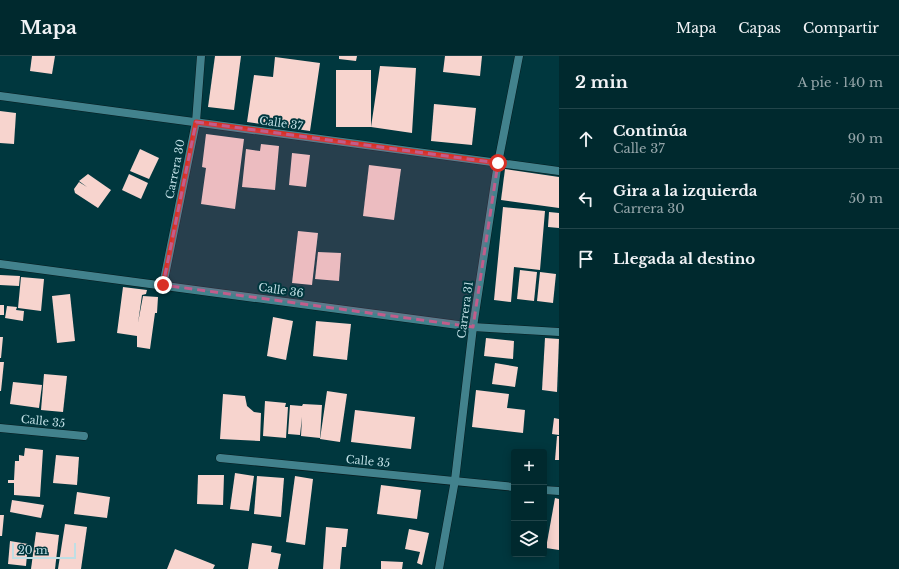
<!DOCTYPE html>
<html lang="es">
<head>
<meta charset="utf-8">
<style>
  body { margin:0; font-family:"Libre Baskerville",serif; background:#0e353a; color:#f1f3f6 }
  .controls { position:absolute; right:12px; bottom:12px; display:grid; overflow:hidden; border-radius:4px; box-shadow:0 2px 10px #0003 }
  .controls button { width:36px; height:36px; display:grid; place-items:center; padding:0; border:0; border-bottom:1px solid #22454a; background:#00292e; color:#f1f3f6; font:20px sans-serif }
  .scale { position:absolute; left:12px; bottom:10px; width:64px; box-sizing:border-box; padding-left:4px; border:2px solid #bfdee4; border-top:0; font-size:11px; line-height:14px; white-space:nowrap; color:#bfdee4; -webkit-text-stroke:3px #00373e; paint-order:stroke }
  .stop { position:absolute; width:12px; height:12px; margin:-9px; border:3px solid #d93025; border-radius:50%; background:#fff }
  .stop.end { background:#d93025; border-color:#fff; box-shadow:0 1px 4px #0008 }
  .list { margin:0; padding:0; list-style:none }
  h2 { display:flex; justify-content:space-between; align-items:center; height:52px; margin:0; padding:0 16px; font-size:17px }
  h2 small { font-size:13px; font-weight:400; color:#95a6aa }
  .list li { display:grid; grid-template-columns:26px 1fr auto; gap:12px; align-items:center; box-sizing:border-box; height:60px; padding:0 16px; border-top:1px solid #22454a }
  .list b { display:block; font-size:15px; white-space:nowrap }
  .list p { margin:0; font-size:13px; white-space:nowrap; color:#95a6aa }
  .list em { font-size:13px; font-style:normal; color:#95a6aa }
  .icon { flex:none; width:22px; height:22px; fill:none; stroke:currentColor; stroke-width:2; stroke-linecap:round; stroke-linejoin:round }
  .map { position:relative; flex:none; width:559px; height:513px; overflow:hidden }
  header { display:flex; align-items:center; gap:24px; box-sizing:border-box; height:56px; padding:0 20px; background:#00292e; border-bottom:1px solid #22454a }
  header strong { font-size:19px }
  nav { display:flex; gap:22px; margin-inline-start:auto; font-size:14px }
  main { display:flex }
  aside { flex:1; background:#00292e }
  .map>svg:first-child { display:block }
</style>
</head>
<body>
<header>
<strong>Mapa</strong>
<nav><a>Mapa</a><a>Capas</a><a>Compartir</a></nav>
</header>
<main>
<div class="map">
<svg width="559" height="513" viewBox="0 0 559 513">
  <rect width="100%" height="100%" fill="#00373e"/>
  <g fill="#f7d4ce">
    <polygon points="32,0 55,0 52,18 30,15"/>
    <polygon points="215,0 241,0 234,54 208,51"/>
    <polygon points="339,0 357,0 356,5 339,3"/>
    <polygon points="445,0 482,0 480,20 443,16"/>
    <polygon points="275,1 320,7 310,75 247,66 254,19 273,21"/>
    <polygon points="380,10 416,12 412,77 371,71 336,71 336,14 371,14 371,71"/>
    <polygon points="434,48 476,52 472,89 431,85"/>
    <polygon points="0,55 16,57 14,88 0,87"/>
    <polygon points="206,78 244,83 235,153 201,148 206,112 202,111"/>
    <polygon points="261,88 279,90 275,134 242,131 246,93 260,95"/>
    <polygon points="140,93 159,102 149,123 130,115"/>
    <polygon points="292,97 310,99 306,131 289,129"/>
    <polygon points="369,109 401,113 394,164 363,160"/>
    <polygon points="505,113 559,121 559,152 501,144"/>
    <polygon points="88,118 111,134 98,152 75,137 74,133 79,126 87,131 79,125"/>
    <polygon points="129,118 148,127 141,143 122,134"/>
    <polygon points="503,151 545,155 540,214 514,211 511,246 494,244"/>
    <polygon points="549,156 559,157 559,172 548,171"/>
    <polygon points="298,175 318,177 312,229 292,227"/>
    <polygon points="318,196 341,197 339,225 315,223"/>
    <polygon points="520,214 537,216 534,245 517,243"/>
    <polygon points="540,216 556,218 553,247 537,245"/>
    <polygon points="0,219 20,220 19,230 0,229"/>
    <polygon points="21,221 44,223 41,255 18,252"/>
    <polygon points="123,231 147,234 146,238 142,239 138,267 143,240 158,241 157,257 155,257 150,293 137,291 137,280 117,277"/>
    <polygon points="70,238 75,285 57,287 52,240"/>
    <rect x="0" y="249" width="4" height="10"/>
    <polygon points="7,250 17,251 16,254 24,255 23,265 5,262"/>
    <polygon points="273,261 293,265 286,304 267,300"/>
    <polygon points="316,265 351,268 347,304 313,300"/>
    <polygon points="0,281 3,281 1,302 0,302"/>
    <polygon points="486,282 514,285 513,303 484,300"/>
    <polygon points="545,282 559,283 557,336 542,334"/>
    <polygon points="0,306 4,306 1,335 0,335"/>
    <polygon points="495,307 518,311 515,331 492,328"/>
    <polygon points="44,318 67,320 63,356 41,354"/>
    <polygon points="13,326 42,329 39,352 10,348"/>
    <polygon points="476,334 509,338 507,352 525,354 523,377 472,371"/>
    <polygon points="327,335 347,338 340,386 320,383"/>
    <polygon points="223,338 245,340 247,350 254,356 261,357 260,385 220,383"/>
    <polygon points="265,345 286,347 285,351 288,351 286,382 263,380"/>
    <polygon points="303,348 322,349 320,382 301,380 302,361 300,379 288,378 290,349 302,350"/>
    <polygon points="355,354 415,361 411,393 351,386"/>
    <polygon points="554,362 559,363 559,379 552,378"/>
    <polygon points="557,380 559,380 559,404 555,404"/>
    <polygon points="25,392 43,394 40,441 14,439 14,427 8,427 8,424 14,424 15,405 19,405 19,399 24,400"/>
    <polygon points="56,399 79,401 77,429 53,427"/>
    <polygon points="235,417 254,420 249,455 230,453"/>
    <polygon points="198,419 224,419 223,449 197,448"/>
    <polygon points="257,420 284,422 281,461 254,458"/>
    <polygon points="295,420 313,423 305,489 286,486"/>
    <polygon points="381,429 421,434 417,463 377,458"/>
    <polygon points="77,436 110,441 107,462 74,458"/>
    <polygon points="555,442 559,443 559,494 546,492"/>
    <polygon points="12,444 44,449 41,462 10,456"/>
    <polygon points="0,459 4,459 2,480 0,480"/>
    <polygon points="65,468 87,471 81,513 58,513"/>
    <polygon points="326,471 348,473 346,491 342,491 340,513 323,513"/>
    <polygon points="409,473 429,477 422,509 417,507 420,496 405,493"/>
    <polygon points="36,476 59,479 55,513 31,513"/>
    <polygon points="10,485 28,488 26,510 8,508"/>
    <polygon points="252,487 272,490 271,496 281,498 278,513 248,513"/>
    <polygon points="175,493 215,509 213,513 167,513"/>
    <polygon points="381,505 403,506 402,513 381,513"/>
  </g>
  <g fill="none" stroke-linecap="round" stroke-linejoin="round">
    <defs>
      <g id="minor">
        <polyline points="0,40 559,115"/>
        <polyline points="0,208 473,271 559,276"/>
        <polyline points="163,229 196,66 201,0"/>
        <polyline points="0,372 84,380"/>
        <polyline points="220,402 514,431"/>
        <polyline points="544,434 559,435"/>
        <polyline points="439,513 455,424 473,271 498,107 519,0"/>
      </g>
    </defs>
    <use href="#minor" stroke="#071b1e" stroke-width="9"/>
    <use href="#minor" stroke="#42828d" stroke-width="8"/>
  </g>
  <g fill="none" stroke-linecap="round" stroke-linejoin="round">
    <polyline stroke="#d93025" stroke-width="5" points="163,229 196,66 498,107"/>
  </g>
  <path fill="#c15d8b" fill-opacity="0.2" stroke="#c15d8b" stroke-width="3" stroke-dasharray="8 5" stroke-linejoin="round" d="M196 66 498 107 473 271 163 229Z"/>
  <g text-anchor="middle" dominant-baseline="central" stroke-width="4" stroke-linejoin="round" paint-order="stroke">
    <g font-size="11" fill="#bfdee4" stroke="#00373e">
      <text transform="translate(281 67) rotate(8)">Calle 37</text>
      <text transform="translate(175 113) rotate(-79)">Carrera 30</text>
      <text transform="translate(281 234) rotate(8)">Calle 36</text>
      <text transform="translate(465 254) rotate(-82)">Carrera 31</text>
      <text transform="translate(43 365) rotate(6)">Calle 35</text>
      <text transform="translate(368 405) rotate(5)">Calle 35</text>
    </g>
  </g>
</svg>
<div class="controls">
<button>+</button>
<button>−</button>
<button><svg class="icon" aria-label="layers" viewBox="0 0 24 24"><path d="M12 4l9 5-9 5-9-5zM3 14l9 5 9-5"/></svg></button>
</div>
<div class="scale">20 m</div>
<div class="stop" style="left:498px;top:107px"></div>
<div class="stop end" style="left:163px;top:229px"></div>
</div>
<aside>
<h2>2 min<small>A pie · 140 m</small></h2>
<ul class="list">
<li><svg class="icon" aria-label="ahead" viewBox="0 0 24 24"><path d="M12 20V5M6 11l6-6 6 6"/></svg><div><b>Continúa</b><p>Calle 37</p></div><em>90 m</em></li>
<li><svg class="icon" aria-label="left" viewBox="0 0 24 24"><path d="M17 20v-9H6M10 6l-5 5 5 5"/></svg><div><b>Gira a la izquierda</b><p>Carrera 30</p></div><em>50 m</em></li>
<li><svg class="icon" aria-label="arrive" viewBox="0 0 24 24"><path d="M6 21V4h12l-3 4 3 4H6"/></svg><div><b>Llegada al destino</b></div></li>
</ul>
</aside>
</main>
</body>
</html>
